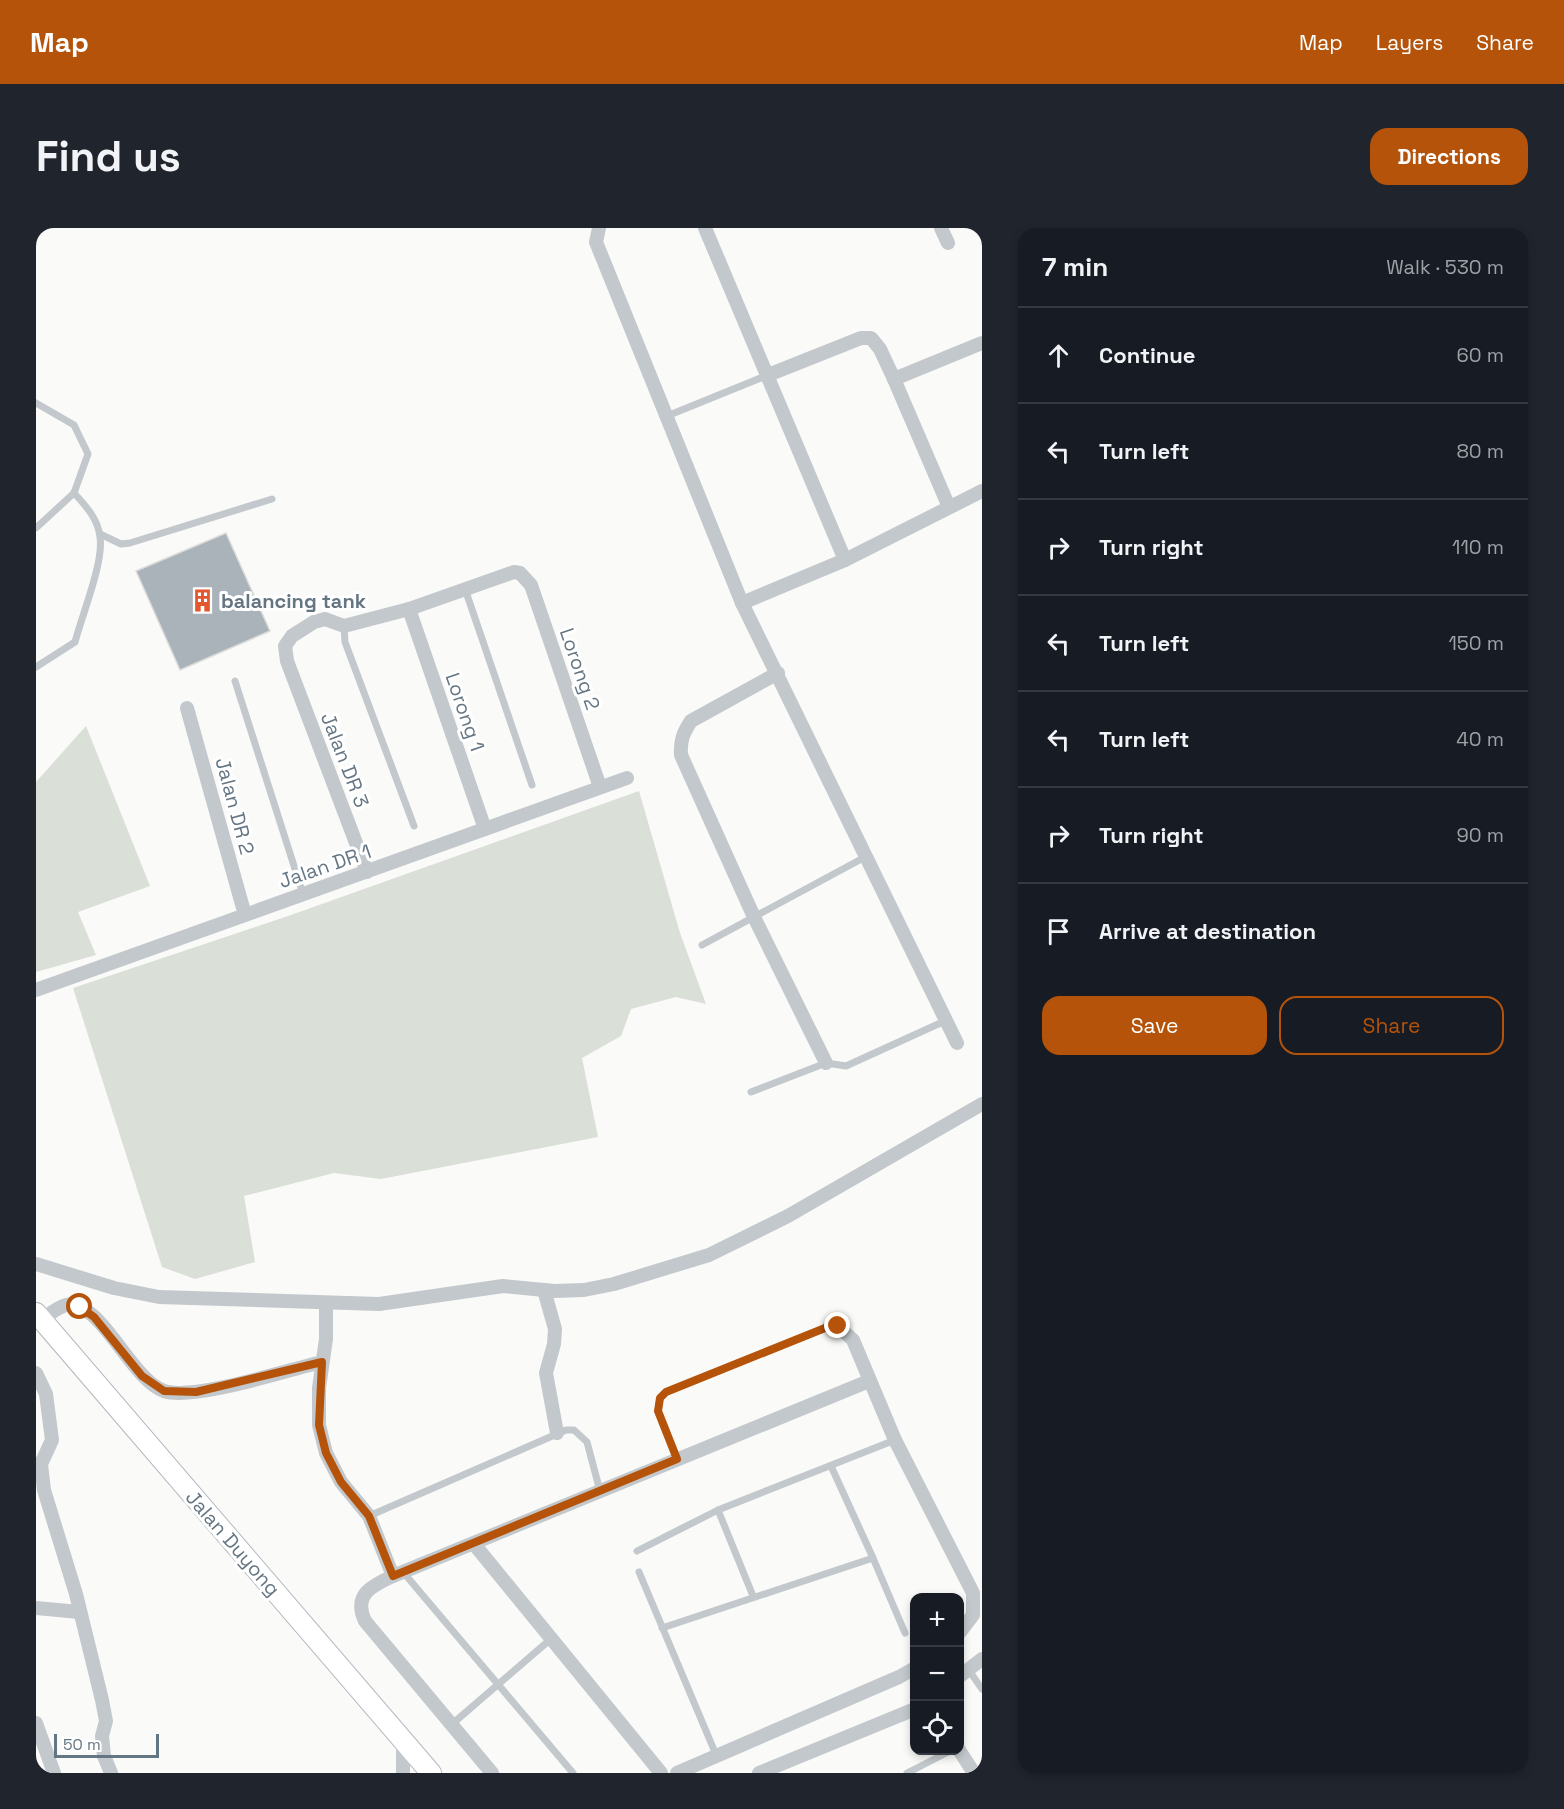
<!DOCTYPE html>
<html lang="en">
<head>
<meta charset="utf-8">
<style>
  body { margin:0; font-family:"Space Grotesk",sans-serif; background:#20242c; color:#f1f3f6 }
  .controls { position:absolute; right:18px; bottom:18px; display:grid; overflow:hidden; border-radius:12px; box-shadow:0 3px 9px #0003 }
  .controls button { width:54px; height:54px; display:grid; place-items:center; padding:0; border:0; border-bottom:2px solid #363941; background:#171b24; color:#f1f3f6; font:30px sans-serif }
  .scale { position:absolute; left:18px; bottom:15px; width:105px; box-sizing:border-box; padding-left:6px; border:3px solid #657683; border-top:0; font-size:16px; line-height:21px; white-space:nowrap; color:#657683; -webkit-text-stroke:4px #fff; paint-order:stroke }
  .stop { position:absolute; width:18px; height:18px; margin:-14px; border:4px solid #b45309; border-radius:50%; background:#fff }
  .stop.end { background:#b45309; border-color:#fff; box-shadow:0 2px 6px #0008 }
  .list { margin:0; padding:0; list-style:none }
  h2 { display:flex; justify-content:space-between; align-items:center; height:78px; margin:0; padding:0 24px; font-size:26px }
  h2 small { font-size:20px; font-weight:400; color:#9ea1a6 }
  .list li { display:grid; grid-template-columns:39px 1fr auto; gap:18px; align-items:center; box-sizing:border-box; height:96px; padding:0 24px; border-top:2px solid #363941 }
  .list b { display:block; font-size:22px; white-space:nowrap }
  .list em { font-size:20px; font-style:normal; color:#9ea1a6 }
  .actions { display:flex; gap:12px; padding:18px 24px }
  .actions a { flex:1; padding:14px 0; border:2px solid #b45309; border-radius:18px; text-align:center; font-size:21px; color:#b45309 }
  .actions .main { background:#b45309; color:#fff }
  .icon { flex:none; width:33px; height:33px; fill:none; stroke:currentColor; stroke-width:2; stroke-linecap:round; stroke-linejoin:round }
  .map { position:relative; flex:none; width:946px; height:1545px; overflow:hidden; border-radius:18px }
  header { display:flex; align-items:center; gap:36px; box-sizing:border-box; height:84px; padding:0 30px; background:#b45309; color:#fff }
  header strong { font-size:28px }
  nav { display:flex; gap:33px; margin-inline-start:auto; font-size:21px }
  .intro { display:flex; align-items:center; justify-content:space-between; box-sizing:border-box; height:144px; padding:0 36px }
  h1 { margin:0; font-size:42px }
  .button { padding:15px 27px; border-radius:18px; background:#b45309; color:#fff; font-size:21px; font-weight:700 }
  main { display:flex; gap:36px; padding:0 36px }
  aside { flex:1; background:#171b24; border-radius:18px; box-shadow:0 3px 9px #0003 }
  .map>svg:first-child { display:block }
</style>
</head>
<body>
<header>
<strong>Map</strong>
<nav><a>Map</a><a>Layers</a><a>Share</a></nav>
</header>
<div class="intro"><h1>Find us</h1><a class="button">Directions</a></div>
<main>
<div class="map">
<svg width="946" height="1545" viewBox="0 0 946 1545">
  <rect width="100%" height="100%" fill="#fafaf8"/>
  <g fill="#dadfd7">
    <polygon points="50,498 114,658 42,684 60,727 0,744 0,554"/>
    <polygon points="603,563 644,705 670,776 640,769 595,781 585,808 546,830 562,909 345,951 298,945 208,968 219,1034 159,1051 126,1039 37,760 255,687"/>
  </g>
  <polygon fill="#aab3b9" stroke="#dcdcda" stroke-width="1.5" points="190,305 234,403 144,442 100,343"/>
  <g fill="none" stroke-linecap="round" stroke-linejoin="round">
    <defs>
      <polyline id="secondary" points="0,1085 395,1545"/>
    </defs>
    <use href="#secondary" stroke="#b3babf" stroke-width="22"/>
    <g stroke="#c3c8cc" stroke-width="7">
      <polyline points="0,175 38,197 52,226 38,265 0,300"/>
      <polyline points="631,188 732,147"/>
      <polyline points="64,306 85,316 94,315 236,271"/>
      <polyline points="429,361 496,557"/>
      <polyline points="308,398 309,414 378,598"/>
      <path d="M0 439 39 414C46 387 68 334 64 309 62 291 50 278 38 265"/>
      <polyline points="199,453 267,666"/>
      <polyline points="666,717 831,628"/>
      <polyline points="715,864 790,835 810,838 911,792"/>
      <polyline points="641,1231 622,1183 624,1170 630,1164 794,1098"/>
      <polyline points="682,1282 717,1368"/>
      <polyline points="333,1288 530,1202 538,1202 551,1214 564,1263"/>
      <polyline points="601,1323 682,1282 859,1212"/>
      <polyline points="837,1330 869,1405"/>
      <polyline points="367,1344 537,1545"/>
      <polyline points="603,1344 681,1529"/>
      <polyline points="626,1400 837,1330 795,1238"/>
      <polyline points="932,1441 946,1461"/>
      <polyline points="415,1497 516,1410"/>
      <polyline points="871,1545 916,1522"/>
    </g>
    <g stroke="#c3c8cc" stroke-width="14">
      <polyline points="563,0 560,14 706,375 921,815"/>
      <polyline points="669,0 809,332"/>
      <polyline points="905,0 912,15"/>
      <polyline points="732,147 825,110 835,110 844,121 858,151 913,279"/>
      <polyline points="858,151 946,115"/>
      <polyline points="706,375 809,332 946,263"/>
      <polyline points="373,381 449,601"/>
      <path d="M742 445 655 493C647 505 644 513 645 527L718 689 790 835"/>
      <polyline points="151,480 209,687"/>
      <polyline points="331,644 251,433 249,418 256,408 278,394 289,391 308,398 373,381 478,344 484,345 495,357 564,559"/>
      <polyline points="0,762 591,550"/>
      <polyline points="0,1036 78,1060 123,1069 343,1076 467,1058 518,1063 548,1062 578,1056 673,1027 752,988 946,876"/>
      <polyline points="508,1062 519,1101 518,1116 510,1145 521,1205"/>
      <polyline points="290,1076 290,1111 283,1160 283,1197 290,1225 305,1254 333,1288 357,1348"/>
      <path d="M6 1091C13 1087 22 1079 30 1077 64 1070 95 1152 128 1163 158 1173 251 1142 286 1134"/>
      <polyline points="794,1098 802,1098 817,1112 859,1212 937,1365 937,1387 924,1404"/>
      <polyline points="0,1145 10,1166 16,1212 5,1236 8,1262 40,1366 66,1472 70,1493 66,1508 68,1528 75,1545"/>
      <polyline points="438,1316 625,1545"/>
      <polyline points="0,1380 43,1384"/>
      <polyline points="924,1448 946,1431"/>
      <polyline points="0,1495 18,1545"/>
      <polyline points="367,1513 367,1545"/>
      <polyline points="923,1522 938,1545"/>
      <path d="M456 1545 329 1393C317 1367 335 1358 357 1348L833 1153"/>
      <polyline points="641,1545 863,1449 879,1440"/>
      <polyline points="723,1545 879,1481"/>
    </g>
    <use href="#secondary" stroke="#fff" stroke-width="20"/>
  </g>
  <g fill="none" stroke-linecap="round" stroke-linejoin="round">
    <polyline stroke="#b45309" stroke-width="8" points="44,1079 58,1089 106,1148 128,1163 160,1164 286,1134 283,1197 290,1225 305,1254 333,1288 357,1348 641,1231 622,1183 624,1170 630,1164 794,1098 802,1098"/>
  </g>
  <defs>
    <symbol id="building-bare" viewBox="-9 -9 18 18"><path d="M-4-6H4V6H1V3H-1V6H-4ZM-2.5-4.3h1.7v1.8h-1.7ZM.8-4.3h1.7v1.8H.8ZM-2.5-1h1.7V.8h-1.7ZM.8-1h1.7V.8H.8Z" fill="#e4572e" stroke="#fff" stroke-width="2.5" paint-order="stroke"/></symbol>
  </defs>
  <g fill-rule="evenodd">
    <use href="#building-bare" x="150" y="356" width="33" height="33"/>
  </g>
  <g text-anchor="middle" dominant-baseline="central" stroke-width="6" stroke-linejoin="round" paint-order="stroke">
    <g font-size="20" font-weight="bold" fill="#657683" stroke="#fff" text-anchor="start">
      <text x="185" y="373">balancing tank</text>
    </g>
    <g font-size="20" fill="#657683" stroke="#fff">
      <text transform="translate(544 441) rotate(71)">Lorong 2</text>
      <text transform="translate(429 484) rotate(71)">Lorong 1</text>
      <text transform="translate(309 532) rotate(69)">Jalan DR 3</text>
      <text transform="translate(199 578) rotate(75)">Jalan DR 2</text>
      <text transform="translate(289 638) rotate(-19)">Jalan DR 1</text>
      <text transform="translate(197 1315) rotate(49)">Jalan Duyong</text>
    </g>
  </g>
</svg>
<div class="controls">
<button>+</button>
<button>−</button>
<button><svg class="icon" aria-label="locate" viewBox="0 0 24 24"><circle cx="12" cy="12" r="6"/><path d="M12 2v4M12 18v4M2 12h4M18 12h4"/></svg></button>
</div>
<div class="scale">50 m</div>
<div class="stop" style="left:44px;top:1079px"></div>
<div class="stop end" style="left:802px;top:1098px"></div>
</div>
<aside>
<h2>7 min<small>Walk · 530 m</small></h2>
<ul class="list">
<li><svg class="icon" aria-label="ahead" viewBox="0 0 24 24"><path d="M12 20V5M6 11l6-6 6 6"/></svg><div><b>Continue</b></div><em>60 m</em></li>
<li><svg class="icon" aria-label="left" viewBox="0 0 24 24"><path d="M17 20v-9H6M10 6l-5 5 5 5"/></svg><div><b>Turn left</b></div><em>80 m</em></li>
<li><svg class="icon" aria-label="right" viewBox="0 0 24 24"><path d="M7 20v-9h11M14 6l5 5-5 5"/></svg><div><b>Turn right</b></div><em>110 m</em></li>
<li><svg class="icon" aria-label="left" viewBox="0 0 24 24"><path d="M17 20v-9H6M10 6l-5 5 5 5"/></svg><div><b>Turn left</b></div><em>150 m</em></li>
<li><svg class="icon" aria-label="left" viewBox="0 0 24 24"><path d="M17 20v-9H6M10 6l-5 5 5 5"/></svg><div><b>Turn left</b></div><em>40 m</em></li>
<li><svg class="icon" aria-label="right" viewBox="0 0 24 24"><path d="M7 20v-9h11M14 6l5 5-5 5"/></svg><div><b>Turn right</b></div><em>90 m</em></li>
<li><svg class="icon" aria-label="arrive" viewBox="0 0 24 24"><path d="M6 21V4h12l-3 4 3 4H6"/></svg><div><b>Arrive at destination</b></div></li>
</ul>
<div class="actions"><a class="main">Save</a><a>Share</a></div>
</aside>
</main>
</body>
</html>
